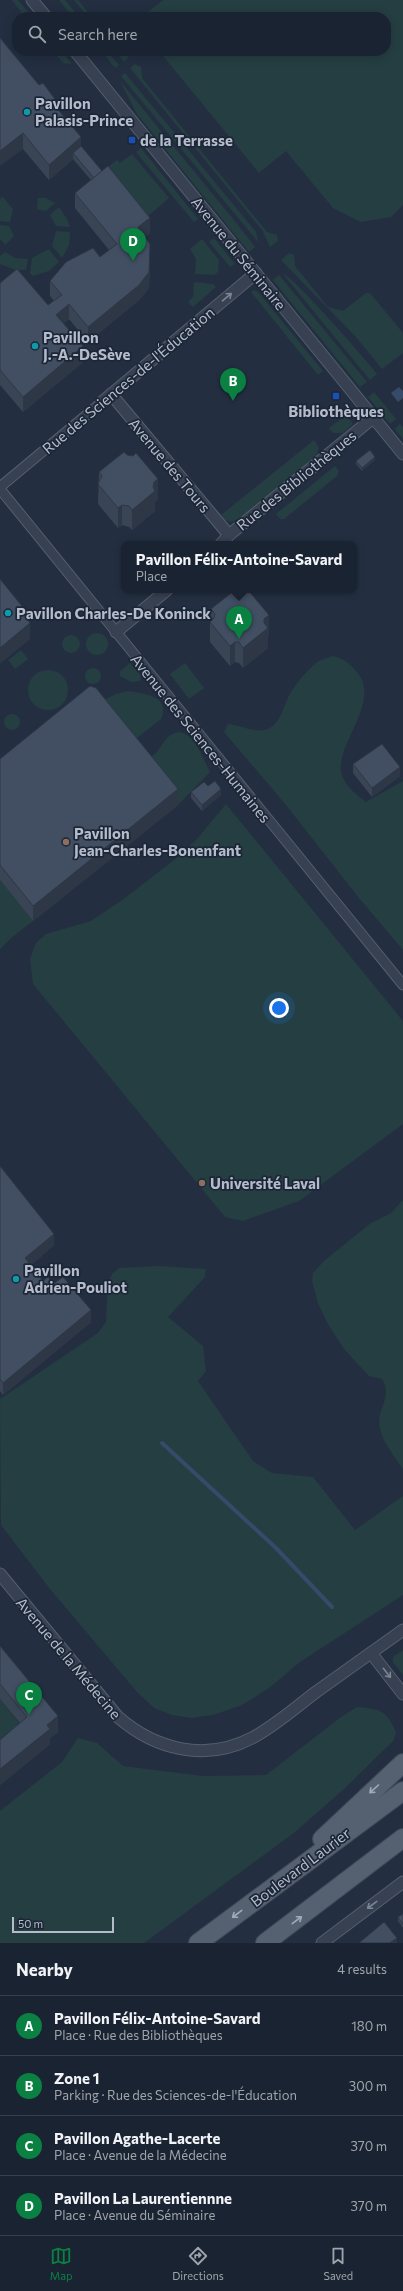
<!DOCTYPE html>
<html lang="en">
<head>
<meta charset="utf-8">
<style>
  body { margin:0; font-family:Commissioner,sans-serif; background:#232b39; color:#f1f3f6 }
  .scale { position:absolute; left:12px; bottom:10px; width:102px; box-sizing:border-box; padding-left:4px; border:2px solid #b4bccb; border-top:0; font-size:11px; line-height:14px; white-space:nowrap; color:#b4bccb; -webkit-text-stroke:3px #1c2636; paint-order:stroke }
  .you { position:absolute; left:279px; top:1008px; width:14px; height:14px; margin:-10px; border:3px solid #fff; border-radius:50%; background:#1a73e8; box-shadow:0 0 0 6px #1a73e833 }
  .badge { display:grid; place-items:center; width:26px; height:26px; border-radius:50%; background:#0b8043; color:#fff; font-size:13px; font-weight:700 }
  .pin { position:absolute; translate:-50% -33px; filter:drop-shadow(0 1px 2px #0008) }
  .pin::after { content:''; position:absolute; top:21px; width:14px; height:12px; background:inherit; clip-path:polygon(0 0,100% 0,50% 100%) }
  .popup { position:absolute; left:121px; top:541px; width:236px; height:52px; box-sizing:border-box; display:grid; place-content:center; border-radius:8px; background:#1a2331; filter:drop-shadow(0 1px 3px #0005); font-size:13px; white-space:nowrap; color:#9fa4ab }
  .popup b { font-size:15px; color:#f1f3f6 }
  .popup::after { content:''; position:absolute; left:50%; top:100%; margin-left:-8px; border:8px solid transparent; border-top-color:#1a2331 }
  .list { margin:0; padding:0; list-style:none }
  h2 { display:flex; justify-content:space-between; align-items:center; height:52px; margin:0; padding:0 16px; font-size:17px }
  h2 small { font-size:13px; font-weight:400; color:#9fa4ab }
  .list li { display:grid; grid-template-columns:26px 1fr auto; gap:12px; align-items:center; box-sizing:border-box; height:60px; padding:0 16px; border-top:1px solid #38404d }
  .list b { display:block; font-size:15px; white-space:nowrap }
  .list p { margin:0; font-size:13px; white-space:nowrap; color:#9fa4ab }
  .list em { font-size:13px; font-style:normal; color:#9fa4ab }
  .icon { flex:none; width:22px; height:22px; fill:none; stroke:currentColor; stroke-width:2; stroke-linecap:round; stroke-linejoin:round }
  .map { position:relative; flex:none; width:403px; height:1943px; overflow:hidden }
  .search { position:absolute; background:#1a2331; box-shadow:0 2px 10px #0003; left:12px; right:12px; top:12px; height:44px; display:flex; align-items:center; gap:10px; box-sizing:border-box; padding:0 14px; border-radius:16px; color:#9fa4ab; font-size:15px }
  .sheet { height:292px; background:#1a2331 }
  nav { display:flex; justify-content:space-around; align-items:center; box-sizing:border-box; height:56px; border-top:1px solid #38404d; background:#1a2331; font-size:11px; color:#9fa4ab }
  nav a { display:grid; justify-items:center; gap:2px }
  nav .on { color:#0b8043 }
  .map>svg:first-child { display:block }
</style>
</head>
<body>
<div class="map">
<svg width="403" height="1943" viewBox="0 0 403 1943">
  <rect width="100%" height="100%" fill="#232f41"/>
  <g fill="#253e42">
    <polygon points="12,0 18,0 32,17 25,17"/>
    <polygon points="59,0 65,0 79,17 73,17"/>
    <polygon points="74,0 78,0 92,17 88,17"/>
    <polygon points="163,0 403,0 403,205 391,217 361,222 333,208 286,151 259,173 159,51 386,51 386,17 142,17"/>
    <polygon points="53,51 61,51 72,64 63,63"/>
    <polygon points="101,51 107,51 119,65 115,68"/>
    <polygon points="115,51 127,52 129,57 124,62"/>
    <polygon points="135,64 141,67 142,78 267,232 277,235 278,241 270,247 262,230 130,68"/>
    <polygon points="125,73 256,232 258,242 121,76"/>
    <polygon points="120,81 238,225 255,247 249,252 137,114"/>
    <polygon points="141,148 198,219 194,222 136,152"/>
    <polygon points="132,154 169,198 141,222 99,174 117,160 120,163"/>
    <polygon points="2,196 13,209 10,222 0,221 0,200"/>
    <polygon points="38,198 46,198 55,203 46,211 37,209"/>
    <polygon points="59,207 67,219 70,227 56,226 50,215"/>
    <polygon points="0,225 9,226 14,236 5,245 0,239"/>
    <polygon points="56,231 70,232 69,245 62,258 52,246"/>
    <polygon points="214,238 235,264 230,267 209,242"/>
    <polygon points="202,239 219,260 218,272 214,275 195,274 196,259 190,249"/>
    <polygon points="49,249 59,262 49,271 33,276 30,273 32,258"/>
    <polygon points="5,252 15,258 28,259 26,270 16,270 0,264 0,256"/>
    <polygon points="289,253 294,255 295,266 328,307 343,311 366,293 370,293 403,333 403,353 382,369 355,336 281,260"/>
    <path d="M283 274C291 274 367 361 377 374L370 380Z"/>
    <polygon points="279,275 367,382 360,387 273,280"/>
    <polygon points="194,282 213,284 216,287 193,307 188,302 193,297"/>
    <polygon points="254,290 258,292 323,371 318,375 251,292"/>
    <polygon points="374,392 396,419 390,424 368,397"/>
    <polygon points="346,415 353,424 343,433 333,433 329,428"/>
    <polygon points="400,424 403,427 403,439 395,429"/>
    <polygon points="314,440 319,448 316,456 239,519 231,522 225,520 221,515"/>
    <polygon points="335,466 339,471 337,476 284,519 280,519 276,514"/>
    <circle cx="97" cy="644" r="11"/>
    <circle cx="71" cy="644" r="9"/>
    <polygon points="21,650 28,659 15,669 8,660"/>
    <path d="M333 656C344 659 348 662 356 671 380 697 345 734 341 763 338 780 354 793 366 802L403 781V950L359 898 286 805 224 732 228 724C240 725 252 732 264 730 281 727 283 705 290 694 296 684 309 667 319 661 323 659 329 658 333 656Z"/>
    <polygon points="130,663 141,676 140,681 131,682 120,676 120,671"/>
    <polygon points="185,663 204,688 189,699 170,674"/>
    <circle cx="93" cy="676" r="8"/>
    <circle cx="48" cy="690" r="20"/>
    <path d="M128 691C145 693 171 697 161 719L129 744 96 704 116 694Z"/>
    <circle cx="12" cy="722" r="8"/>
    <path d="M180 732C196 736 203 759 210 772L178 805 144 762C148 759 153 756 157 752 164 743 167 733 180 732Z"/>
    <polygon points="226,804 403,1021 403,1124 299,1201 243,1221 225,1217 33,984 30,959 36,943 46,934 91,921 125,898 174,860 196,840"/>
    <polygon points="0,880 33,921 11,938 0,949"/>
    <path d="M403 1200V1469C395 1457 383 1443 380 1429 375 1408 394 1399 382 1379L369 1376 344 1349 328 1324 318 1303 312 1281 313 1273 324 1261 371 1223 391 1213Z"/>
    <polygon points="160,1266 206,1269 205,1277 168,1317 203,1346 206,1371 198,1381 253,1461 272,1473 313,1477 355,1530 403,1496 403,1595 300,1662 269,1688 242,1705 213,1715 191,1718 172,1715 154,1708 137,1692 50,1589 1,1525 0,1399 98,1333 106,1322 108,1282 112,1274 119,1268"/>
    <polygon points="403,1650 403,1675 393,1662 393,1657"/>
    <polygon points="0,1699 27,1733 0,1755"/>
    <path d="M357 1707C381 1709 386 1710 396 1732L394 1740 344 1789 295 1832 144 1943H0V1811L62 1762 78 1738 97 1743 123 1766 202 1776 266 1775 341 1717Z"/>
  </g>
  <polygon fill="#364a69" points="399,387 403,391 403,398 398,402 391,393"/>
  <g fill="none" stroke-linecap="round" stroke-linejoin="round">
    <polyline stroke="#364a69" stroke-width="4" points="162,1443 276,1548 332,1607"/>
    <defs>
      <g id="pedestrian">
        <polyline points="0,487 102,402"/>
        <polyline points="0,489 403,985"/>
      </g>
      <g id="minor">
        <polyline points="32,0 46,17"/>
        <polyline points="75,51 403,454"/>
        <polyline points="111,394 229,535"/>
        <polyline points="102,402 256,273"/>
        <polyline points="221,544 229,535 373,418"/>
        <polyline points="116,632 167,590"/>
        <path d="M0 1574 118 1717C156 1750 206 1762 252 1738 275 1726 296 1707 316 1692 345 1671 374 1651 403 1630"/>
        <polyline points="371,1653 403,1694"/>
        <polyline points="322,1943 403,1882"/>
      </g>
      <g id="primary">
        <polyline points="322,1839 403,1763"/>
        <polyline points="198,1943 403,1791"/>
        <polyline points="265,1943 403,1838"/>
      </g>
    </defs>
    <use href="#pedestrian" stroke="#555f6e" stroke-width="11"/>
    <use href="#minor" stroke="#555f6e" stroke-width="13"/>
    <use href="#primary" stroke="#414a5a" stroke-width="20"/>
    <use href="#pedestrian" stroke="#374151" stroke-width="9"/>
    <use href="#minor" stroke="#374151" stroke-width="11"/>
    <use href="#primary" stroke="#556071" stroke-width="18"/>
  </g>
  <g fill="#394455">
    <polygon points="0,38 57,108 81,146 150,233 145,237 150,259 149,288 139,300 88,342 69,319 63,324 83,362 23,412 0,385 0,283 48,305 54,301 50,296 50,281 100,257 109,250 75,208 75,193 91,180 73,159 49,180 23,149"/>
    <polygon points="375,460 362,471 356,464 356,461"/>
    <polygon points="99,472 158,499 155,502 155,511 132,530 129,527 122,525 118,528 98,504"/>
    <polygon points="211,609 269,635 268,636 268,648 243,668 239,663 235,662 230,666 210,642 210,622 211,621"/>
    <polygon points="0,759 178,805 33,921 0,880"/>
    <polygon points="353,764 400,776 372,797 353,773"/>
    <polygon points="208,786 221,795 202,811 191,798 191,792"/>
    <polygon points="0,1166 54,1245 31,1265 43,1281 53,1284 91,1322 3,1395 0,1391"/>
    <polygon points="0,1646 58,1732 50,1738 50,1744 0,1785 0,1740 20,1723 0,1699"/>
    <polygon points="403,1914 403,1928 398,1921 398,1917"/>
  </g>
  <g fill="#2e3745">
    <polygon points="57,102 57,117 54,105"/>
    <polygon points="23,133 23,149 0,166 0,151"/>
    <polygon points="81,137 81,152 73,153 73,159 49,180 49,165"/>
    <polygon points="150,218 150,233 138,243 138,227"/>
    <polygon points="150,244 150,259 149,288 139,300 88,342 88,327"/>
    <polygon points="69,304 69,319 56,331 56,315"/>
    <polygon points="83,346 83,362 23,412 23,397"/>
    <polygon points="375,457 375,460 362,471 362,468"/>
    <polygon points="158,479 158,499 155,502 155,511 132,530 132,510 153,487 154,482"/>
    <polygon points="122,505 122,525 118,528 118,508"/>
    <polygon points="269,615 269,635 268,636 268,648 243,668 243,648 264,619"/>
    <polygon points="30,616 30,639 0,664 0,648 27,619"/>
    <polygon points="235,642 235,662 230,666 230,646"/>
    <polygon points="400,767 400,776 372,797 372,788"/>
    <polygon points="178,789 178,805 33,921 33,906"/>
    <polygon points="221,789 221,795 202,811 202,805"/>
    <polygon points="54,1234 54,1245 25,1270 25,1258"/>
    <polygon points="91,1310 91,1322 3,1395 3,1383"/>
    <polygon points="58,1716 58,1732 50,1738 50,1744 0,1785 0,1769 47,1725"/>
    <polygon points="397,1938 397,1943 390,1943"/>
  </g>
  <g fill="#424f63" stroke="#2e3745">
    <polygon points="0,38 39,85 43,83 57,102 54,105 81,137 49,165 23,133 0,151"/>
    <polygon points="81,146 102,171 94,178 73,153"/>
    <polygon points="108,166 150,218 138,227 150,244 149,272 139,285 88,327 69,304 56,315 83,346 23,397 0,370 0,283 17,269 48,305 62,295 50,281 66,262 93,248 100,257 117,244 75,193"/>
    <polygon points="370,450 375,457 362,468 356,461"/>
    <polygon points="124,452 127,455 133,456 136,453 158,479 154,482 153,487 155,491 132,510 129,506 122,505 118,508 98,484 102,476 99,472"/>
    <polygon points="0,579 30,616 27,619 30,623 0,648"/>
    <polygon points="235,590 237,590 240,593 243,594 248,590 269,615 264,619 264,623 268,628 243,648 239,642 235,642 230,646 210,622 214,618 215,614 211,609"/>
    <polygon points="90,686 96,688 178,789 33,906 0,865 0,759"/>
    <polygon points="382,744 400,767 372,788 353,764"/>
    <polygon points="215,781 221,789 202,805 191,792 204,782 208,786"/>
    <polygon points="0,1166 54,1234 25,1258 43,1281 48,1277 53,1284 63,1277 91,1310 3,1383 0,1379"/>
    <polygon points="0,1646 58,1716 47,1725 50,1729 0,1769 0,1740 27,1717 0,1684"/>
    <polygon points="403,1914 403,1925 398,1917"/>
    <polygon points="384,1922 397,1938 390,1943 359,1943"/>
  </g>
  <defs><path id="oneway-shaft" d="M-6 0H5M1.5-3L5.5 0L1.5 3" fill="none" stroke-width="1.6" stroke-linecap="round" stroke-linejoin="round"/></defs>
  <g stroke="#7c8594">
    <use href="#oneway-shaft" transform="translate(227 297) rotate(-40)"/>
    <use href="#oneway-shaft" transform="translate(387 1673) rotate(52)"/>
    <use href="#oneway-shaft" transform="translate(372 1905) rotate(143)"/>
  </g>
  <g stroke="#a1aab9">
    <use href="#oneway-shaft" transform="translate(374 1789) rotate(138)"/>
    <use href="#oneway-shaft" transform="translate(237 1914) rotate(143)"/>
    <use href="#oneway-shaft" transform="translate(297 1920) rotate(-37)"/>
  </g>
  <g fill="#0f9aa8" stroke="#1c2636" stroke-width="1.5">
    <circle cx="27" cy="112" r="4"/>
    <circle cx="35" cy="346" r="4"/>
    <circle cx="8" cy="613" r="4"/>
    <circle cx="16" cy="1279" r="4"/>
  </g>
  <g fill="#1a4fb4" stroke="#1c2636" stroke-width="1.5">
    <rect x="128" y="136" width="8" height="8" rx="2"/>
    <rect x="332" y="392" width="8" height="8" rx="2"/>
  </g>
  <g fill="#8d6e63" stroke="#1c2636" stroke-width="1.5">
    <circle cx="66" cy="842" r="4"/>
    <circle cx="202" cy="1183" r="4"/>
  </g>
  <g text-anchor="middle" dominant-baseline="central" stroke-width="3.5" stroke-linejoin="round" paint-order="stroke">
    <g font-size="15" font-weight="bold" fill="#b4bccb" stroke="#1c2636" text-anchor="start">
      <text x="35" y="103">Pavillon<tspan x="35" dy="17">Palasis-Prince</tspan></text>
      <text x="140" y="140">de la Terrasse</text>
      <text x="43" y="337">Pavillon<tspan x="43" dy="17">J.-A.-DeSève</tspan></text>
      <text x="336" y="411" text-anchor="middle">Bibliothèques</text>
      <text x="16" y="613">Pavillon Charles-De Koninck</text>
      <text x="74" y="833">Pavillon<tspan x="74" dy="17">Jean-Charles-Bonenfant</tspan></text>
      <text x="210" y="1183">Université Laval</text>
      <text x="24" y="1270">Pavillon<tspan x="24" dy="17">Adrien-Pouliot</tspan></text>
    </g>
    <g font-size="15" fill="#b4bccb" stroke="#1c2636">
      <text transform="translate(239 253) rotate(51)">Avenue du Séminaire</text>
      <text transform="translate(128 380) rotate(-40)">Rue des Sciences-de-l'Éducation</text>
      <text transform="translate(170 465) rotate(50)">Avenue des Tours</text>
      <text transform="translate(296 480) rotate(-39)">Rue des Bibliothèques</text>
      <text transform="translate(201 738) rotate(51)">Avenue des Sciences-Humaines</text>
      <text transform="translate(69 1658) rotate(50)">Avenue de la Médecine</text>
      <text transform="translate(300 1867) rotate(-37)">Boulevard Laurier</text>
    </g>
  </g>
</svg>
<div class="scale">50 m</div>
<div class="you"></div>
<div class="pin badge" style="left:239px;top:639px">A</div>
<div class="popup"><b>Pavillon Félix-Antoine-Savard</b>Place</div>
<div class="pin badge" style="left:233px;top:401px">B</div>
<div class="pin badge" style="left:29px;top:1715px">C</div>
<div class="pin badge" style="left:133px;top:261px">D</div>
<div class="search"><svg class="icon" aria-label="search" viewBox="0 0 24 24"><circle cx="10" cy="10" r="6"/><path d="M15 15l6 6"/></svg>Search here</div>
</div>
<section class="sheet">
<h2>Nearby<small>4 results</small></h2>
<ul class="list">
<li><span class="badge">A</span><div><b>Pavillon Félix-Antoine-Savard</b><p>Place · Rue des Bibliothèques</p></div><em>180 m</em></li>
<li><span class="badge">B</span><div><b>Zone 1</b><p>Parking · Rue des Sciences-de-l'Éducation</p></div><em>300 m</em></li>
<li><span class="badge">C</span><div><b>Pavillon Agathe-Lacerte</b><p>Place · Avenue de la Médecine</p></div><em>370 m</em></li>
<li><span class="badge">D</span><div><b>Pavillon La Laurentiennne</b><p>Place · Avenue du Séminaire</p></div><em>370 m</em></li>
</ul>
</section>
<nav>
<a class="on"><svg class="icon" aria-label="map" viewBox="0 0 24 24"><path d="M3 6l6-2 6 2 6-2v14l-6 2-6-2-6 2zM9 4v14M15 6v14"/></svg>Map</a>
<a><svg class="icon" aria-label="directions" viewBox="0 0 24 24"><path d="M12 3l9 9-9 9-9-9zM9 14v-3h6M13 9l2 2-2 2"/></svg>Directions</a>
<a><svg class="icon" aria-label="saved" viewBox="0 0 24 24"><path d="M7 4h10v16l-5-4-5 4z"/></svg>Saved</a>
</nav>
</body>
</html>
